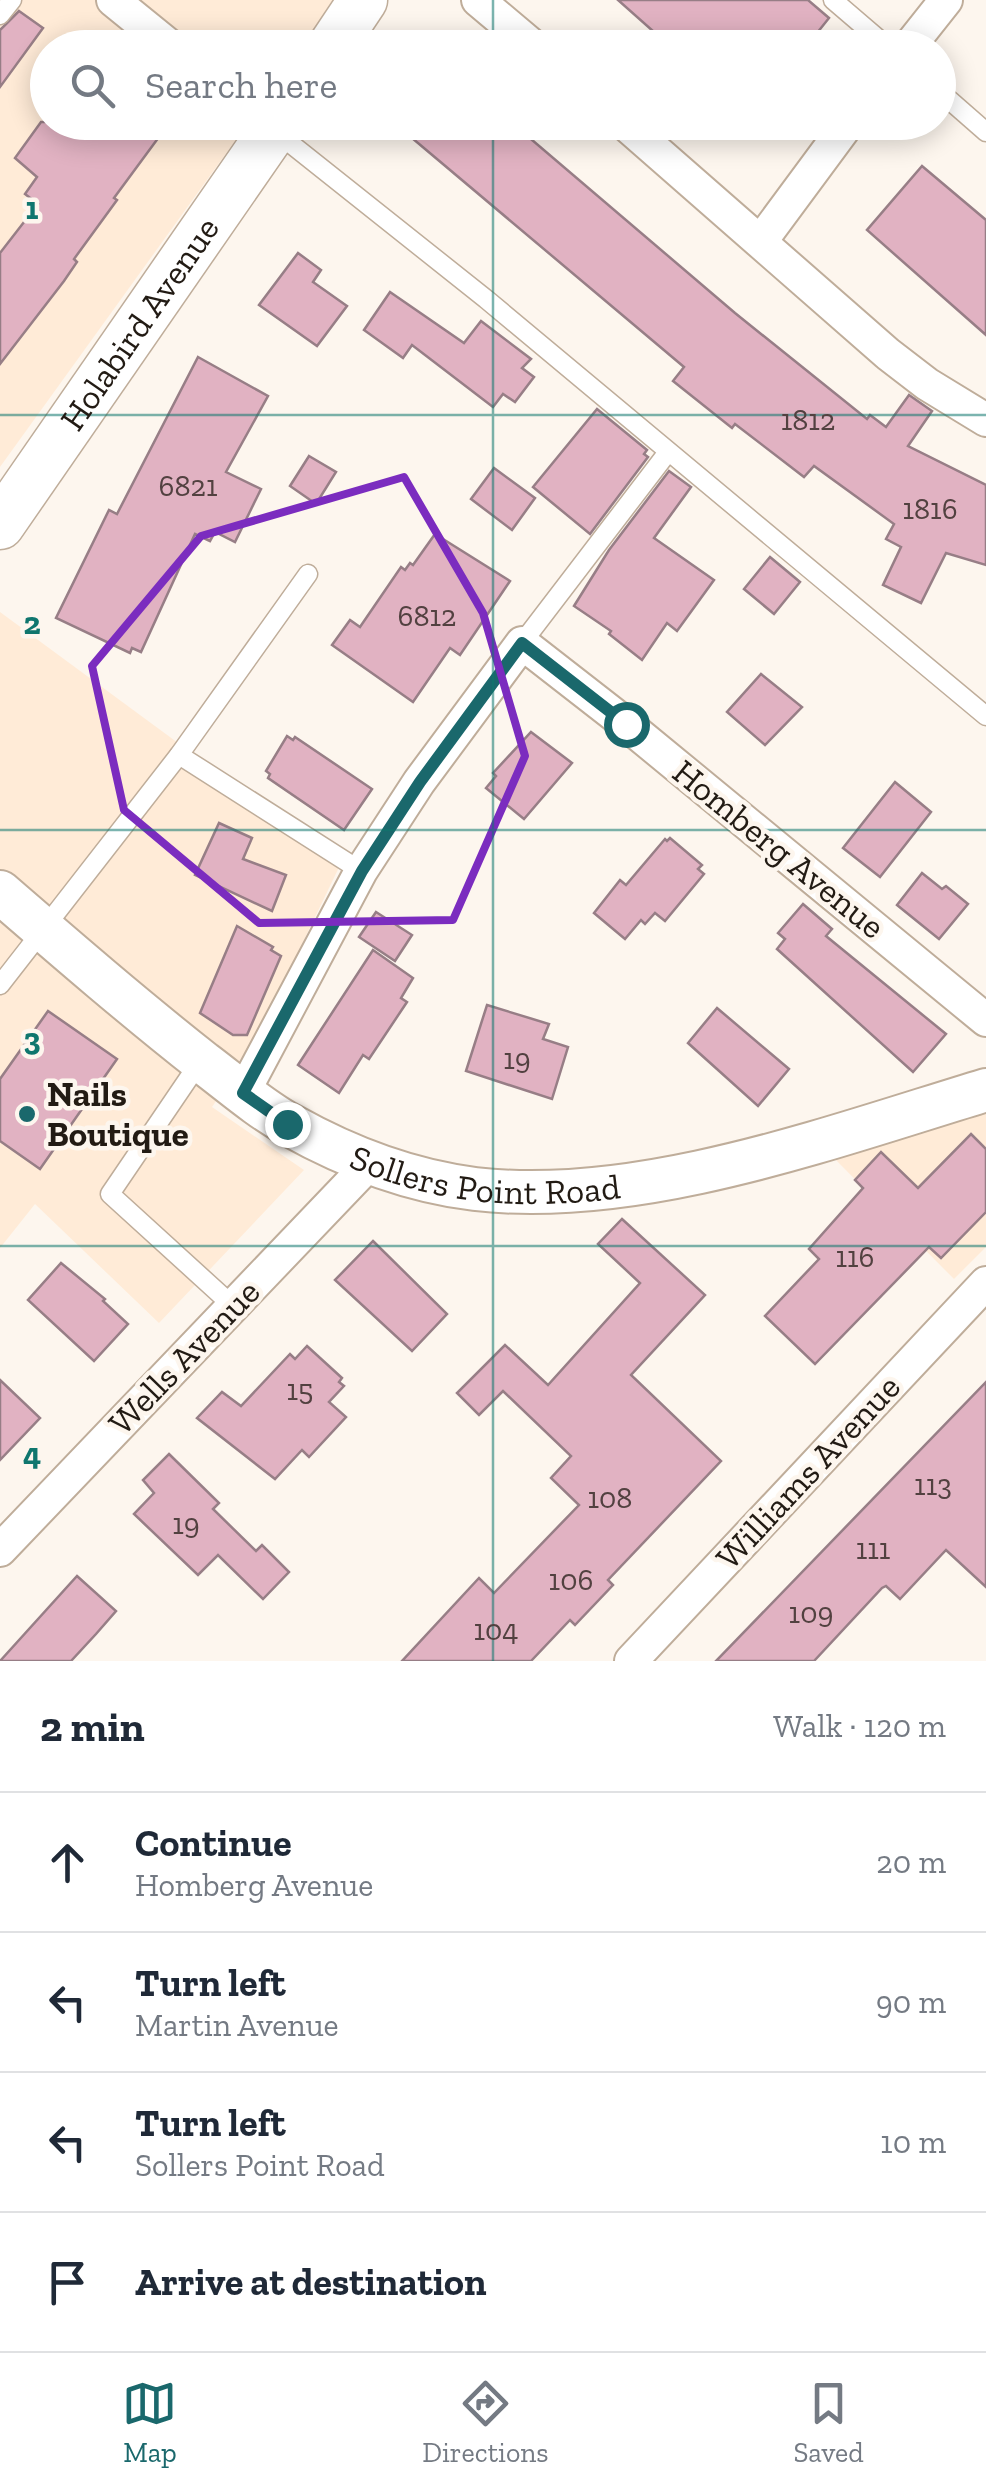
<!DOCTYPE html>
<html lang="en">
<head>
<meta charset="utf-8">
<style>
  body { margin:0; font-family:"Zilla Slab",serif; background:#f2f2f3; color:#1f2937 }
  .stop { position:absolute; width:30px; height:30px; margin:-22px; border:8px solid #1a686c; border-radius:50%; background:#fff }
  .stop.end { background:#1a686c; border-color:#fff; box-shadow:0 2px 10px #0008 }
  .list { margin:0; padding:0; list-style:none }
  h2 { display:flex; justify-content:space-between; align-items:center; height:130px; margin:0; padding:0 40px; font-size:42px }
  h2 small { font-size:32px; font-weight:400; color:#747a83 }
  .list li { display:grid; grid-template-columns:65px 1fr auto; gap:30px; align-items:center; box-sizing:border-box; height:140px; padding:0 40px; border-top:2px solid #e0e1e3 }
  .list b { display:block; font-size:38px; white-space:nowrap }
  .list p { margin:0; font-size:32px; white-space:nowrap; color:#747a83 }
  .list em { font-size:32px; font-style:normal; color:#747a83 }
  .icon { flex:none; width:55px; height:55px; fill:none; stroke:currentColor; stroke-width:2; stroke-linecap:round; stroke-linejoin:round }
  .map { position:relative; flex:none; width:986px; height:1661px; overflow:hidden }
  .search { position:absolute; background:#fff; box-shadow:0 5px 25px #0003; left:30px; right:30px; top:30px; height:110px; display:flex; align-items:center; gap:25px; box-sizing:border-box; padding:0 35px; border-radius:55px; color:#747a83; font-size:38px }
  .sheet { height:690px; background:#fff }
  nav { display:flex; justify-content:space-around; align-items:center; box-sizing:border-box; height:140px; border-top:2px solid #e0e1e3; background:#fff; font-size:28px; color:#747a83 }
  nav a { display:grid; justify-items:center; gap:5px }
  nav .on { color:#1a686c }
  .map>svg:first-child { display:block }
</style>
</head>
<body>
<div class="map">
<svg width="986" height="1661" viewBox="0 0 986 1661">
  <rect width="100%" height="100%" fill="#fdf6ee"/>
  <g fill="#ffebd7">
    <polygon points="0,0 336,0 302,47 48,48 48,122 248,123 0,467"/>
    <polygon points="0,612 193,754 343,859 252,1048 212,1107 304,1170 159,1323 35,1204 0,1248"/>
    <polygon points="986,1100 986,1247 954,1279 828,1152"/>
  </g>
  <g fill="#e1b2c2" stroke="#977e86" stroke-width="2.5">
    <polygon points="618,0 808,0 829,18 805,48 672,48"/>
    <polygon points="19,11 43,28 0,87 0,30"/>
    <polygon points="41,122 170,122 114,198 117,200 74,259 77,262 64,281 0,364 0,253 38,204 25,194 37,177 15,158"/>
    <polygon points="393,122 511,122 735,313 867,419 870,415 886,427 909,395 932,411 908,446 986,485 986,565 946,553 921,603 883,585 901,547 886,539 894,524 814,466 804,477 735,424 732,428 673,381 684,367"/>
    <polygon points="922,166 986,220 986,335 867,230"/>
    <polygon points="298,253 321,270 313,282 347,306 317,346 259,305"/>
    <polygon points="390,292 464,343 481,321 531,359 522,368 534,377 515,402 503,394 493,407 412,345 403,358 364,330"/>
    <polygon points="198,357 268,396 226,472 261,489 235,542 215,532 210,541 195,534 141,652 132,648 130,653 56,618 109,510 117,514"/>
    <polygon points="597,409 647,450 644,454 648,457 590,534 533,487"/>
    <polygon points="309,456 336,472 316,504 290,486"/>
    <polygon points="494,468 535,498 512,530 471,499"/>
    <polygon points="669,471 691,487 654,538 714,580 677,631 667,623 642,660 609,634 611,631 574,606 609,550"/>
    <polygon points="435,534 510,581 460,655 450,648 413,702 332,645 350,620 360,627 401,567 405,570 410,563 413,565"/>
    <polygon points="770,557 800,582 774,614 744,589"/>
    <polygon points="761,674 802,707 765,745 727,712"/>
    <polygon points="531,732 572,763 524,819 486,788 496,776 493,773"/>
    <polygon points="287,736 293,740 295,737 372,789 344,830 268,778 270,774 266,771"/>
    <polygon points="895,782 931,812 880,877 843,848"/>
    <polygon points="219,823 252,838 243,859 286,875 272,911 195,875"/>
    <polygon points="670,838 702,865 698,869 704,874 665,921 655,913 645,924 641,920 625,939 594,913 620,880 626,885 665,839 667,841"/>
    <polygon points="922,873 942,889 946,886 968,904 939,939 897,905"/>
    <polygon points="803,904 832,929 826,936 946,1034 913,1072 777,949 785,939 778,933"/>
    <polygon points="376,912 412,935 395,961 359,937"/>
    <polygon points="237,926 273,947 271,950 281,956 247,1035 233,1035 200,1013"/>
    <polygon points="373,950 413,978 401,998 407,1002 369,1059 363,1055 339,1093 298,1065"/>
    <polygon points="487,1005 549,1024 543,1039 568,1047 552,1099 466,1071"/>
    <polygon points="717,1008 789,1069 758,1106 688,1043"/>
    <polygon points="48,1011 117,1059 40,1169 0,1141 0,1079"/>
    <polygon points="971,1134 986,1149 986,1212 941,1258 929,1247 815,1364 765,1316 819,1259 809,1249 863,1188 855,1180 881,1152 918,1188"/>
    <polygon points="622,1219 705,1295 631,1375 721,1461 608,1580 613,1585 575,1625 570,1620 531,1661 402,1661 479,1578 494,1593 579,1505 551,1478 571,1456 503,1391 479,1415 457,1393 505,1345 548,1385 640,1283 598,1244"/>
    <polygon points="373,1241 447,1314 412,1351 335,1280"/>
    <polygon points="61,1263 105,1299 103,1301 128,1324 94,1361 28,1300"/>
    <polygon points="307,1346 342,1378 339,1382 344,1386 329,1402 346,1417 309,1457 302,1450 275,1479 197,1418 222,1392 241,1406 290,1354 295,1359"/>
    <polygon points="0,1380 40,1418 0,1460"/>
    <polygon points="986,1382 986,1587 946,1550 900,1599 886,1586 882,1588 814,1661 716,1661"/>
    <polygon points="169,1454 219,1503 213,1509 256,1551 262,1545 289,1572 263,1599 218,1555 198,1575 134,1514 154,1493 143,1480"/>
    <polygon points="77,1576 116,1611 96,1634 71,1661 0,1661"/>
  </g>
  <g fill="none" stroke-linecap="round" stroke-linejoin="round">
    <defs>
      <g id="service">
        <polyline points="833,0 889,48"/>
        <polyline points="0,15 12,0"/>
        <polyline points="938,90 986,132"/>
        <polyline points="276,132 486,299 986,716"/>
        <polyline points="522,643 668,452"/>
        <polyline points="179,755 361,871"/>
        <polyline points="0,985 179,755 308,574"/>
        <polyline points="201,1060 110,1194 233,1306"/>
      </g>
      <g id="minor">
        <polyline points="113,0 172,48"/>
        <polyline points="478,0 535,48"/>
        <polyline points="908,48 946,0"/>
        <polyline points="623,122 888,354 927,384 986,420"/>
        <polyline points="761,241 849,122"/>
        <polyline points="243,1093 361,871 419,782 522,643 626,724 986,1020"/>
        <polyline points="0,1550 369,1164"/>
        <polyline points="631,1661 986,1283"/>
      </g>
      <g id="tertiary">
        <path id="s1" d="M0 892C67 950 134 1008 204 1063 232 1084 259 1108 290 1125 347 1157 410 1181 475 1189 639 1208 831 1137 986 1090"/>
      </g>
      <g id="secondary">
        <polyline points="331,48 363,0"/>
        <path id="s2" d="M0 525 279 122"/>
      </g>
    </defs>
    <use href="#service" stroke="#bfad9a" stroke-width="21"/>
    <use href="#minor" stroke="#bfad9a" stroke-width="36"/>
    <use href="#tertiary" stroke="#bfad9a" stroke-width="46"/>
    <use href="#secondary" stroke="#bfad9a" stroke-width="51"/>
    <use href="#service" stroke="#fff" stroke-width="18"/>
    <use href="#minor" stroke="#fff" stroke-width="32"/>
    <use href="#tertiary" stroke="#fff" stroke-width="42"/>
    <use href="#secondary" stroke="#fff" stroke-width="48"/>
  </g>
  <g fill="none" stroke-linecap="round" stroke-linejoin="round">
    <polyline stroke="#1a686c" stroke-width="12" points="287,1124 243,1093 362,871 420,782 522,643 626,724"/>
  </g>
  <path fill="none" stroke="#7b2cbf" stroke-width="8" stroke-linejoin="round" d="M404 477 483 613 525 756 453 920 259 923 124 810 92 666 201 536Z"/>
  <path fill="none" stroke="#0f766e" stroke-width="2.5" stroke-opacity="0.55" d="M493 0V48M493 122V1661M0 415H986M0 830H986M0 1246H986"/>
  <circle fill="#1a686c" stroke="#fdf6ee" stroke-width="4" cx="27" cy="1114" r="10"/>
  <g text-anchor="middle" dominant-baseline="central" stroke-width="9" stroke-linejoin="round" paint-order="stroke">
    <g font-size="30" fill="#524140">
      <text x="808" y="420">1812</text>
      <text x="188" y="486">6821</text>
      <text x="930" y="509">1816</text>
      <text x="427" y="616">6812</text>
      <text x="517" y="1059">19</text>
      <text x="855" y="1257">116</text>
      <text x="300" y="1390">15</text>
      <text x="933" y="1485">113</text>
      <text x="610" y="1498">108</text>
      <text x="186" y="1524">19</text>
      <text x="873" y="1549">111</text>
      <text x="571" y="1580">106</text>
      <text x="811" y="1613">109</text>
      <text x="496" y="1630">104</text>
    </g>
    <g font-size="35" fill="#221b14" stroke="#fdf6ee">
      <text stroke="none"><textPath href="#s2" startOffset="245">Holabird Avenue</textPath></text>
      <text transform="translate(779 849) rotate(39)">Homberg Avenue</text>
      <text stroke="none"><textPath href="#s1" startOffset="578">Sollers Point Road</textPath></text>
      <text transform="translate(184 1357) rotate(-46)">Wells Avenue</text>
      <text transform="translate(808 1472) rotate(-47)">Williams Avenue</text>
    </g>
    <g font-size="35" font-weight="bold" fill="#221b14" stroke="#fdf6ee" text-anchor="start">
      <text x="47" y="1094">Nails<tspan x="47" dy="40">Boutique</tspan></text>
    </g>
  </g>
  <g font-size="32" text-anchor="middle" font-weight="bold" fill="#0f766e" stroke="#fdf6ee" stroke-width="9" stroke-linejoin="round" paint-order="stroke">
    <text x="32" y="219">1</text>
    <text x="32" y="634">2</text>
    <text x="32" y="1050">3</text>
    <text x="32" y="1465">4</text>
  </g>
</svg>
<div class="stop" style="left:626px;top:724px"></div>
<div class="stop end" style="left:287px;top:1124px"></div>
<div class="search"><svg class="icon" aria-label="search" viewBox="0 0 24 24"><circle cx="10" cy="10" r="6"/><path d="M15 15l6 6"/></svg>Search here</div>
</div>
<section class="sheet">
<h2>2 min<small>Walk · 120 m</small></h2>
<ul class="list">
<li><svg class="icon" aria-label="ahead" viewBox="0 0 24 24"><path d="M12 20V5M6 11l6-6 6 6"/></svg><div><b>Continue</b><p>Homberg Avenue</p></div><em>20 m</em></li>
<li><svg class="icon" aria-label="left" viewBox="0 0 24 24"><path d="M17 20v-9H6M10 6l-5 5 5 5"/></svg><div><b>Turn left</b><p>Martin Avenue</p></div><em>90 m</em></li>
<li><svg class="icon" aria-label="left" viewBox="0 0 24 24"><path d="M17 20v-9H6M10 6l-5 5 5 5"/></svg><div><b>Turn left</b><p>Sollers Point Road</p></div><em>10 m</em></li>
<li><svg class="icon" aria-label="arrive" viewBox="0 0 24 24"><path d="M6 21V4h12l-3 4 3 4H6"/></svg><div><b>Arrive at destination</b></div></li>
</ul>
</section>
<nav>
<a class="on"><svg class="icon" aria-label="map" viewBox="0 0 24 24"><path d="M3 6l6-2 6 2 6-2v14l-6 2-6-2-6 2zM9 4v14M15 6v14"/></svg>Map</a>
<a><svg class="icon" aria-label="directions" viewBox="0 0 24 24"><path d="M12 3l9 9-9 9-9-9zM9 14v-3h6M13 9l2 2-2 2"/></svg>Directions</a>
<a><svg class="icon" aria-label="saved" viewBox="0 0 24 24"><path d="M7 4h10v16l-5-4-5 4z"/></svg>Saved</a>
</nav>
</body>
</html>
